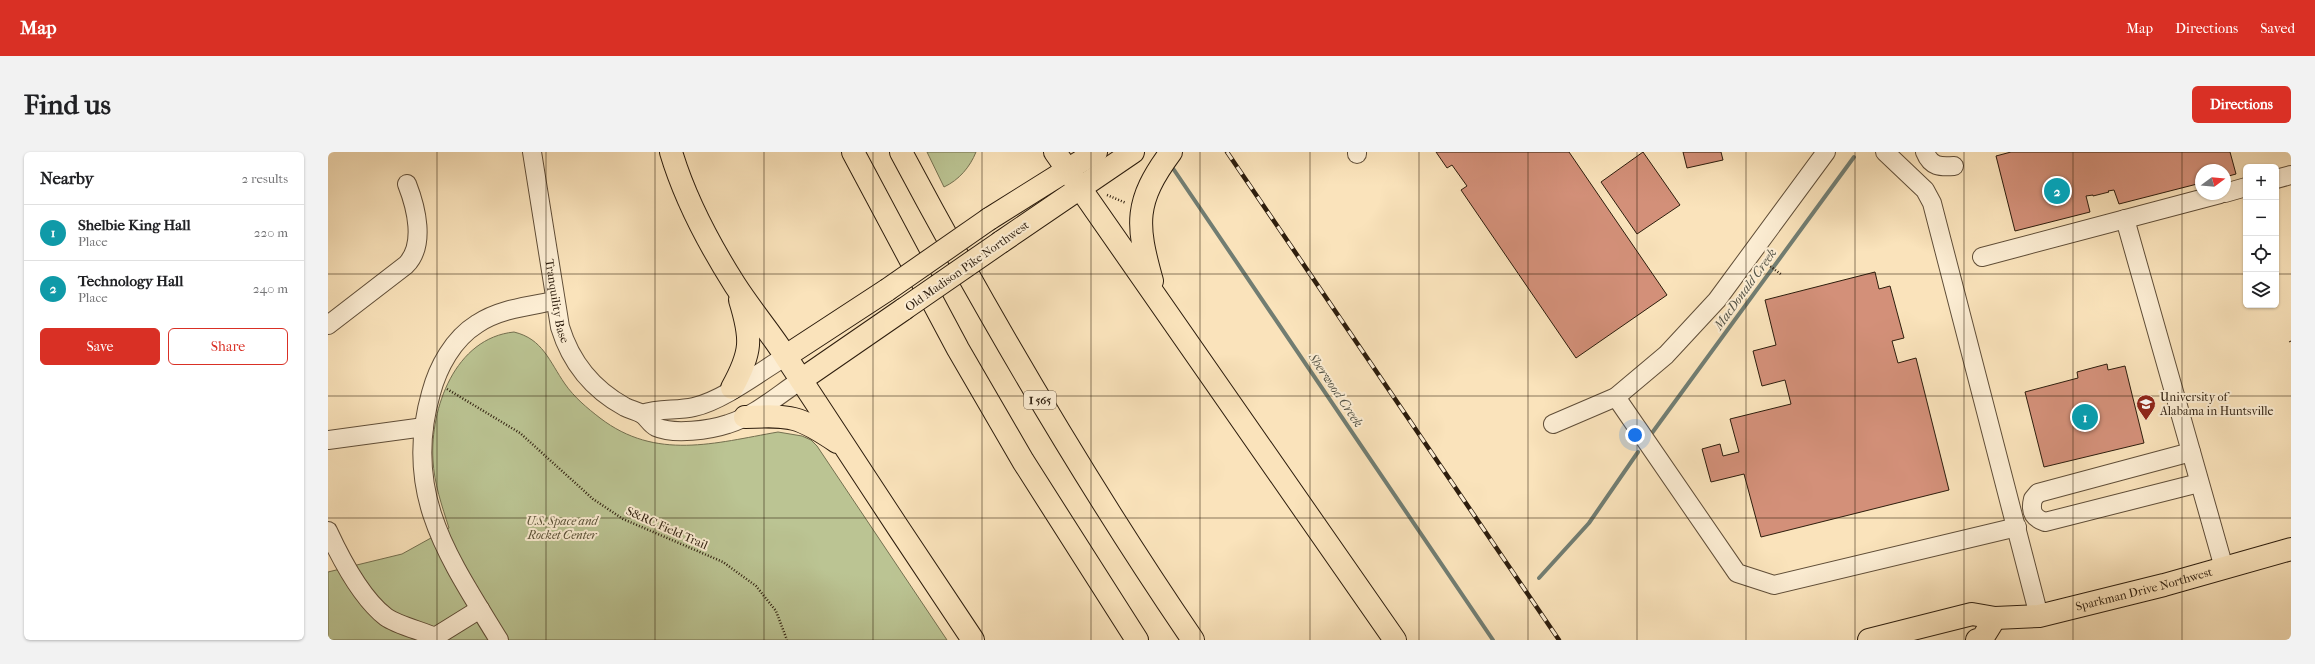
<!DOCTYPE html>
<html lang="en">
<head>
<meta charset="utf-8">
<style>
  body { margin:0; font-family:"IM FELL French Canon",serif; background:#f2f2f2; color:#202124 }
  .controls { position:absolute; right:12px; top:12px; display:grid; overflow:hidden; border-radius:6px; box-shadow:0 1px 3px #0004 }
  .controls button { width:36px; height:36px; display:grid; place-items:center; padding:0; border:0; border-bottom:1px solid #e0e0e0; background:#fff; color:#202124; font:20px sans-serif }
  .compass { position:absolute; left:1867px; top:12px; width:36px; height:36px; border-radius:50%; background:#fff; box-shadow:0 1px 3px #0004; rotate:74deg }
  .you { position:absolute; left:1307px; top:283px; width:14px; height:14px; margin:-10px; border:3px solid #fff; border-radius:50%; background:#1a73e8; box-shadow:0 0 0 6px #1a73e833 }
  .badge { display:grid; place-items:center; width:26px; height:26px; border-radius:50%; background:#d93025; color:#fff; font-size:13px; font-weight:700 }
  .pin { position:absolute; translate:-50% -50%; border:2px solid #fff; box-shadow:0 1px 4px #0006 }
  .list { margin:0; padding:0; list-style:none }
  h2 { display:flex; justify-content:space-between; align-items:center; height:52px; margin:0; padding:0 16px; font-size:17px }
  h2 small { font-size:13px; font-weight:400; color:#757577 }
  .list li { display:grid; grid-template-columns:26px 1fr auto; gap:12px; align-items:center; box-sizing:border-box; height:56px; padding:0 16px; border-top:1px solid #e0e0e0 }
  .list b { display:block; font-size:15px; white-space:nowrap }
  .list p { margin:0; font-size:13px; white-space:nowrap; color:#757577 }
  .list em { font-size:13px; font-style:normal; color:#757577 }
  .actions { display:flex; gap:8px; padding:12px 16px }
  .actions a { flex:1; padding:9px 0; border:1px solid #d93025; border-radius:6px; text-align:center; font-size:14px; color:#d93025 }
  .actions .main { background:#d93025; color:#fff }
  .icon { flex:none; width:22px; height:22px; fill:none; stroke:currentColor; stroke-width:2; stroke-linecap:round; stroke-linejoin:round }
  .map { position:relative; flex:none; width:1963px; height:488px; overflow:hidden; border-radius:6px }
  header { display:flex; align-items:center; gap:24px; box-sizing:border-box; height:56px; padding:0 20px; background:#d93025; color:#fff }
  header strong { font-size:19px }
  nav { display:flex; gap:22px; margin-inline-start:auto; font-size:14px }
  .intro { display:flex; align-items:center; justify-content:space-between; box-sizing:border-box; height:96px; padding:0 24px }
  h1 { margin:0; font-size:28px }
  .button { padding:10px 18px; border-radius:6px; background:#d93025; color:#fff; font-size:14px; font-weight:700 }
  main { display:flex; gap:24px; padding:0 24px }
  aside { flex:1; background:#fff; border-radius:6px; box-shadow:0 1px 3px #0004 }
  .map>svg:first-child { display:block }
</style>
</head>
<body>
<header>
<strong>Map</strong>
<nav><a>Map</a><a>Directions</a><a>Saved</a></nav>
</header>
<div class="intro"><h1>Find us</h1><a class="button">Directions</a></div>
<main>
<aside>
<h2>Nearby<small>2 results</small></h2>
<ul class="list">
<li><span class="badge" style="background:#0f9aa8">1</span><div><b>Shelbie King Hall</b><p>Place</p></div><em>220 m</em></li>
<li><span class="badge" style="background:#0f9aa8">2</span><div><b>Technology Hall</b><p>Place</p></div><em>240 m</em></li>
</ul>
<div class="actions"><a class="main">Save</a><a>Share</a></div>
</aside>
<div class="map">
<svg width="1963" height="488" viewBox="0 0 1963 488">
  <rect width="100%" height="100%" fill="#fae3bb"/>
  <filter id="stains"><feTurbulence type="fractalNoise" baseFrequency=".005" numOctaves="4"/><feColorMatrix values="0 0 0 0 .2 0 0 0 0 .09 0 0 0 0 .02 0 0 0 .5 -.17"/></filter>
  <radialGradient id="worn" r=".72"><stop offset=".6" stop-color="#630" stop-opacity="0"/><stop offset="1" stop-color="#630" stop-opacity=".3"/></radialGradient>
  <g fill="#bbc493" stroke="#747050">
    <path d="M599 0H648C642 15 631 28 616 35Z"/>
    <path d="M186 180C215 187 221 209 237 232 246 245 259 256 272 266 328 309 387 291 450 280L474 284 483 288 489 294 619 488H0V420L74 402 121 376C114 354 106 331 105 308 102 256 127 186 186 180Z"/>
  </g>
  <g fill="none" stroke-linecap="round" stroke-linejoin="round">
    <g stroke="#717d72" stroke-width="4">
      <polyline points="842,12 1165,488"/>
      <polyline points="1324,281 1526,5"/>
      <polyline points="1211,426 1261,371 1310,300"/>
    </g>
  </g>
  <g fill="#d39079" stroke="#2d1d0d">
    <polygon points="1108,0 1241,0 1339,143 1248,206 1133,38 1139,34 1124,13 1119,16"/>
    <polygon points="1315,0 1352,53 1309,82 1273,30"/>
    <polygon points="1355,0 1393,0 1395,8 1359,16"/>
    <polygon points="1683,0 1902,0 1908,22 1897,25 1897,18 1873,18 1873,31 1791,52 1786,38 1780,39 1781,40 1765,44 1765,43 1758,44 1762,60 1687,79 1668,4"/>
    <polygon points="1547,120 1551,137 1562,134 1576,186 1564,189 1570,211 1588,206 1621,338 1433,385 1416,322 1383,330 1374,297 1392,292 1395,304 1411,300 1402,267 1463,252 1457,228 1434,234 1425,199 1448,193 1437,148"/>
    <polygon points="1779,212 1780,218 1797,214 1816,291 1716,315 1697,240 1750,226 1749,220"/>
  </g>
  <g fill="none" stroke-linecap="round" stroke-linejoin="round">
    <defs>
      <g id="minor">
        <path id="s1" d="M204 0 232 175C243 211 264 237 297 255 303 258 309 259 314 262 319 265 322 272 328 275 346 283 382 278 400 272 427 264 450 243 473 228"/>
        <polyline points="1029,0 1029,2"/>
        <polyline points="1557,0 1597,38 1604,51 1711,464"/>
        <path d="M1597 0C1603 15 1612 15 1626 14"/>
        <polyline points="1948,27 1963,23"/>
        <polyline points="1897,41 1918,35"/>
        <polyline points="1797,67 1896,416"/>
        <polyline points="1654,105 1892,42"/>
        <path d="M0 173 78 113C98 93 88 55 79 32"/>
        <polyline points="1288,245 1409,421 1446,433 1689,375"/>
        <path d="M314 262C331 256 349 259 366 255 394 249 432 220 458 204"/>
        <polyline points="1225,272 1288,245 1338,203 1389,148 1498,0"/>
        <polyline points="0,288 96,275"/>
        <path d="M1863 300 1710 341 1705 347C1702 359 1705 366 1717 370L1871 331"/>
        <path d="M0 379C13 407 33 446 58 465 69 473 94 479 107 485"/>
        <polyline points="106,488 107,485 152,457"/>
        <path d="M171 488C121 406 74 342 103 241 110 215 125 187 149 172 171 157 201 154 226 149"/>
      </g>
      <g id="major">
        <polyline points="661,67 768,0"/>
        <polyline points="673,90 805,0"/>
        <polyline points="458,204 559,138"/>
        <polyline points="473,228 576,157"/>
        <path id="s2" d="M1541 488 1644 462 1667 466 1711 464 1836 433 1963 397"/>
        <polyline points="1649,488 1654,487 1667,466"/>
      </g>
      <g id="highway">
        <path d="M343 0C357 47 381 92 407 133 423 158 442 180 458 205 520 300 582 394 645 488"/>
        <polyline points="525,0 630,197 695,309 809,488"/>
        <path d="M573 0C662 167 758 331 865 488"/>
        <polyline points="727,0 1067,488"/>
        <path d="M824 129C808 72 806 50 843 0"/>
        <path d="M404 236C424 200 424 187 412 148"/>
        <path d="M417 265C463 263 471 264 509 290"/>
      </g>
    </defs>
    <use href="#minor" stroke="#604e38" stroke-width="20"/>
    <use href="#major" stroke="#2d1d0d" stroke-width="24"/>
    <use href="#highway" stroke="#2d1d0d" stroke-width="24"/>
    <g stroke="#2d1d0d" stroke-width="2.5" stroke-dasharray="1 2" stroke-linecap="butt">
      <polyline points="779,43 798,51"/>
      <polyline points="1435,109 1454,123"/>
      <polyline points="1962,189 1963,191"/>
      <polyline points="119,237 192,281 265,347 295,367 395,410 428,434 448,459 459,488"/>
    </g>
    <use href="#minor" stroke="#fcedd3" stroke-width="18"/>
    <use href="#major" stroke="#fae3bb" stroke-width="22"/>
    <use href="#highway" stroke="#fae3bb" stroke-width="22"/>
    <defs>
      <polyline id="rail" points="899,0 1231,488"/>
    </defs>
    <use href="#rail" stroke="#2d1d0d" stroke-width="4.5"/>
    <use href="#rail" stroke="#fcedd3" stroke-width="3" stroke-dasharray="9" stroke-linecap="butt"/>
    <defs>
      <g id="major-bridge">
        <polyline points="559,138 661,67"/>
        <polyline points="576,157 673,90"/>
      </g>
    </defs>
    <use href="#major-bridge" stroke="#2d1d0d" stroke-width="24" stroke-linecap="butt"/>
    <use href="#major-bridge" stroke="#fae3bb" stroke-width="22"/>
  </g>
  <path fill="none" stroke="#2d1d0d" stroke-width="1" stroke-opacity="0.55" d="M109 0V488M218 0V488M327 0V488M436 0V488M545 0V488M654 0V488M763 0V488M872 0V488M982 0V488M1091 0V488M1200 0V488M1309 0V488M1418 0V488M1527 0V488M1636 0V488M1745 0V488M1854 0V488M0 122H1918M1948 122H1963M0 244H1963M0 366H1963"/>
  <defs>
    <symbol id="university-pin" viewBox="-11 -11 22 30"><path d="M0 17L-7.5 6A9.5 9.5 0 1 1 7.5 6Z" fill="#8f2418" stroke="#fcedd3"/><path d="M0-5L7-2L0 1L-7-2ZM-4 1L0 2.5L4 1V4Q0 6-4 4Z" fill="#fff"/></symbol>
  </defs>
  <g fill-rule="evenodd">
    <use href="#university-pin" x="1807" y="241" width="22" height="30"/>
  </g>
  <g text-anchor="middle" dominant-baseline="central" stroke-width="4" stroke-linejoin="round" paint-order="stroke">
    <rect fill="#fcedd3" stroke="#6b5b48" stroke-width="1" x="696" y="239" width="32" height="18" rx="3"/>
    <g font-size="11" font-weight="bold" fill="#2d1d0d">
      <text x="712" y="248">I 565</text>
    </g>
    <g font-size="12" fill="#2d1d0d" stroke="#fcedd3">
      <text transform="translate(639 114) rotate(-35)">Old Madison Pike Northwest</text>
      <text stroke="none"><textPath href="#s1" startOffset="151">Tranquility Base</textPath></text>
      <text transform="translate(339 376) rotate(24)">S&amp;RC Field Trail</text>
      <text stroke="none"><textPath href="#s2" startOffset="282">Sparkman Drive Northwest</textPath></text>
    </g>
    <g font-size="12" fill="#2d1d0d" stroke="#fcedd3" text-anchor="start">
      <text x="1832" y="245">University of<tspan x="1832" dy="14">Alabama in Huntsville</tspan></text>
    </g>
    <g font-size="12" font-style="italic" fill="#584f35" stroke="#fcedd3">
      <text x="234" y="369">U.S. Space and<tspan x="234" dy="14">Rocket Center</tspan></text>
    </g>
    <g font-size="13" font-style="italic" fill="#555548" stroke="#fcedd3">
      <text transform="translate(1417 137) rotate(-54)">MacDonald Creek</text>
      <text transform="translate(1008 238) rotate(56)">Sherwood Creek</text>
    </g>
  </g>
  <rect width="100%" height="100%" filter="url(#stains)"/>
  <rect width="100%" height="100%" fill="url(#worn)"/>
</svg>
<div class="controls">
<button>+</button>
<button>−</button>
<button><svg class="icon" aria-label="locate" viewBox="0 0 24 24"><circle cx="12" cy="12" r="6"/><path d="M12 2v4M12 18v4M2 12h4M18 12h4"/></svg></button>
<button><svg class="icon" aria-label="layers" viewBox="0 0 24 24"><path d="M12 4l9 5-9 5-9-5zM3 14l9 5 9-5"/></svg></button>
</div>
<svg class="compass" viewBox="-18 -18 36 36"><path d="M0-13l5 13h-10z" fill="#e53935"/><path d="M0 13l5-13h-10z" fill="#757577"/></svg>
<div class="you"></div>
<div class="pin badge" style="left:1757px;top:265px;background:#0f9aa8">1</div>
<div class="pin badge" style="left:1729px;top:39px;background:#0f9aa8">2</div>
</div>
</main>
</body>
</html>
